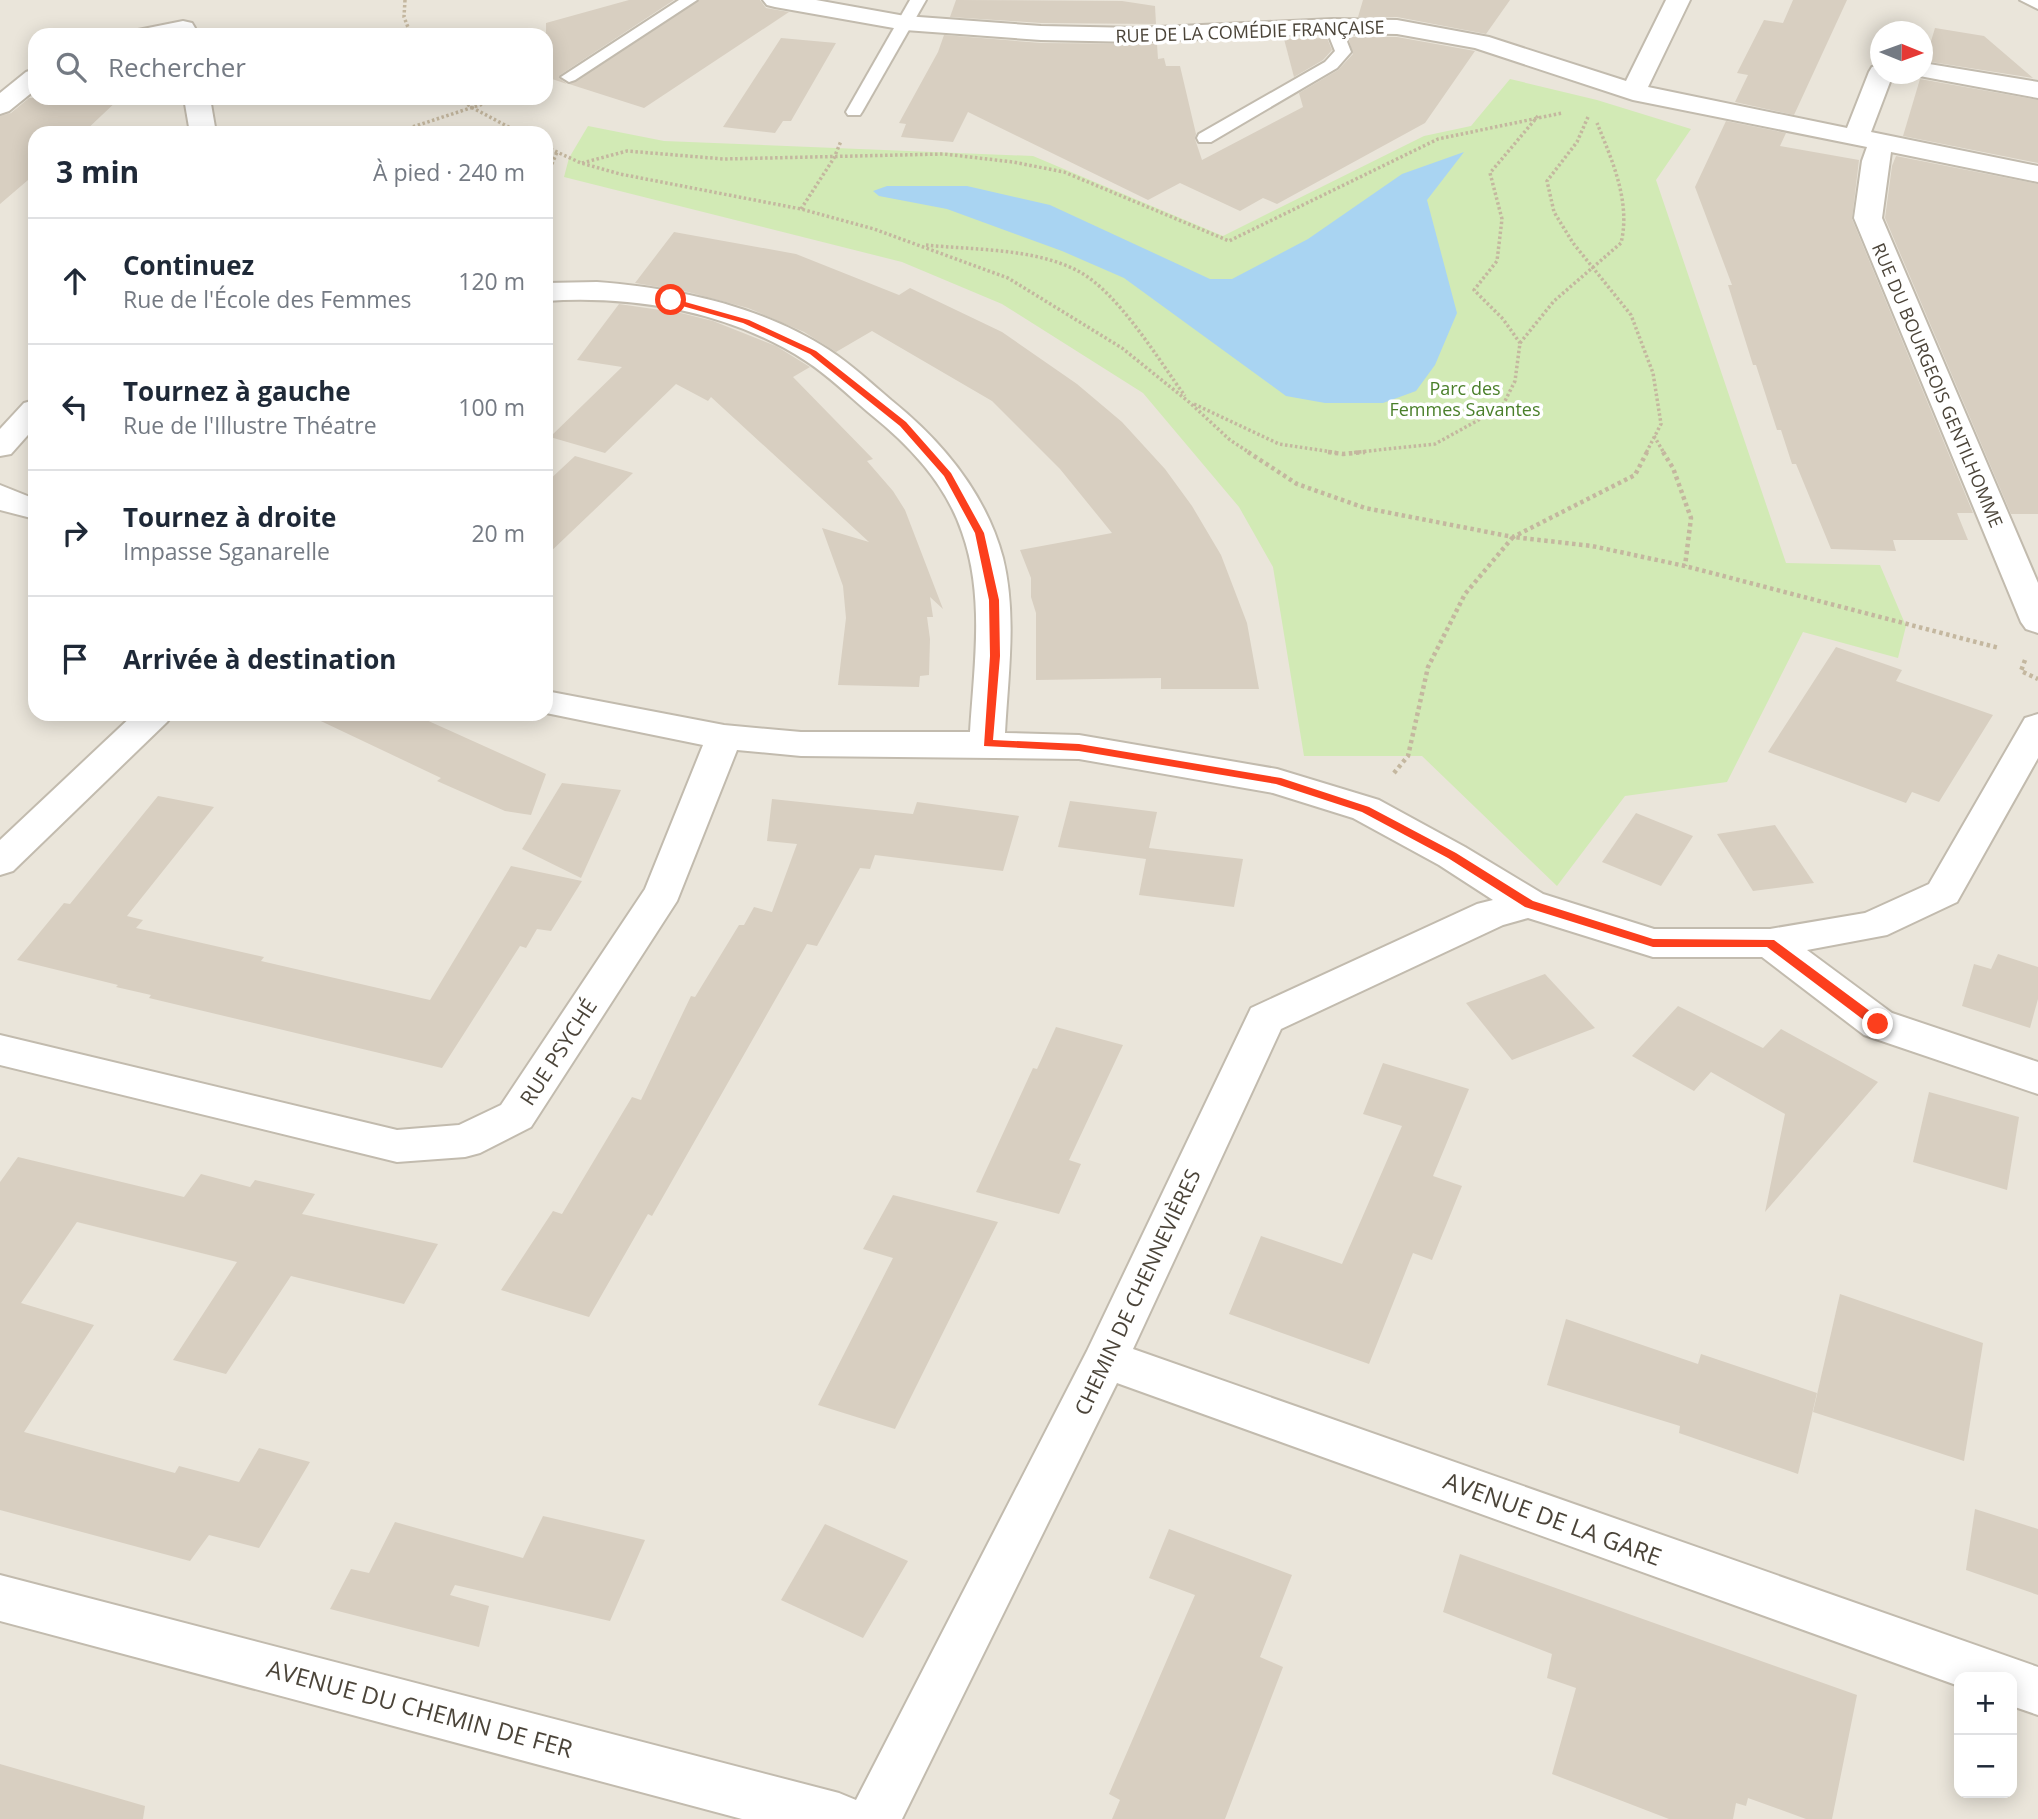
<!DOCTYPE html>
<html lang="fr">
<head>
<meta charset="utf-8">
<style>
  body { margin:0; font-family:"Open Sans",sans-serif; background:#f2f2f3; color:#1f2937 }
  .controls { position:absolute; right:21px; bottom:21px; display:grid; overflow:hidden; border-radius:14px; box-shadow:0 4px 18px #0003 }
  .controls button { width:63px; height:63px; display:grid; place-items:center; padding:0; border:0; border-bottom:2px solid #e0e1e3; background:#fff; color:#1f2937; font:35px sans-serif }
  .compass { position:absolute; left:1870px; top:21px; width:63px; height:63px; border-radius:50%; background:#fff; box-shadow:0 4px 18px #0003; rotate:91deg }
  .stop { position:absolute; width:21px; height:21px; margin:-16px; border:5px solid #fc3f1d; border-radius:50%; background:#fff }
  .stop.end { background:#fc3f1d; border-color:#fff; box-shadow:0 2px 7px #0008 }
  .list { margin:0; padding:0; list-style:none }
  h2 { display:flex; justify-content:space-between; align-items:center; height:91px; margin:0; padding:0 28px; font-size:30px }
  h2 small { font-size:23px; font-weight:400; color:#747a83 }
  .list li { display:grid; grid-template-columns:46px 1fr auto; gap:21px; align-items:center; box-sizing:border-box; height:126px; padding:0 28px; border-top:2px solid #e0e1e3 }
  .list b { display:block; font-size:26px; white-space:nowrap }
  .list p { margin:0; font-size:23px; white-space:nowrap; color:#747a83 }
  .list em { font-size:23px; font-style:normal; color:#747a83 }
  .icon { flex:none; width:38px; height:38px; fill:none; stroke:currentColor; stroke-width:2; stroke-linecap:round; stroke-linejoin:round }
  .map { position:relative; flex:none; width:2038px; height:1819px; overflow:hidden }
  .search { position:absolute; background:#fff; box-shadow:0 4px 18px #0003; left:28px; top:28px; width:525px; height:77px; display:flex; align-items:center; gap:18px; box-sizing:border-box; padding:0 24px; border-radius:21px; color:#747a83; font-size:26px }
  .panel { position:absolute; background:#fff; box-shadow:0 4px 18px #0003; left:28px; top:126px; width:525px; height:595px; border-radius:21px }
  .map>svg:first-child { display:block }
</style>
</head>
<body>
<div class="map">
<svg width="2038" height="1819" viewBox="0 0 2038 1819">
  <rect width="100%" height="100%" fill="#f6f3ec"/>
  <path fill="#eae5da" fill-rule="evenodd" d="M0 0H2038V1819H0ZM1881 32H1923V74H1881ZM35 35H546V98H35ZM35 133H546V714H35ZM1959 1677H2012V1793H1959Z"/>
  <polygon fill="#d2eab5" points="1510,79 1597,100 1691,129 1656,180 1786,563 1880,565 1906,626 1898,658 1803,632 1727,782 1625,796 1557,886 1422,756 1304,756 1273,567 1239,507 1143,393 1002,304 902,262 564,177 569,158 588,126 664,141 1033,156 1223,236 1424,136 1471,126"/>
  <polygon fill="#a9d4f2" points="1464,152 1427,200 1457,313 1435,365 1416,391 1383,403 1325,403 1286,396 1124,278 1062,251 947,209 879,196 873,191 887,186 967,186 1050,205 1210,279 1232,279 1308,239 1402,174"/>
  <g fill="#d8cfc1">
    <polygon points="629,0 674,0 560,75 559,78 567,84 546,77 546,23"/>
    <polygon points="699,0 760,0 766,8 789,12 644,108 569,84"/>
    <polygon points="956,0 1122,1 1155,6 1156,24 1041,23 950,17"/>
    <polygon points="1363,0 1510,0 1486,34 1397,17 1358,17"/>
    <polygon points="1793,0 1847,0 1794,115 1735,102 1748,75 1737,73 1764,20 1783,23"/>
    <polygon points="1935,28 1984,36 2033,78 1925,61"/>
    <polygon points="944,35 1041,43 1157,44 1158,59 1164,58 1166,66 1180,66 1196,134 1195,139 1202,160 1303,107 1299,93 1338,70 1353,54 1348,37 1397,37 1475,51 1425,123 1277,204 1263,198 1240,211 1180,183 1148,200 968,112 953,142 901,137 906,124 899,123 938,52"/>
    <polygon points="781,38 836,43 791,121 783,121 775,133 723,127"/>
    <polygon points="1327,38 1332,50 1323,60 1294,77 1284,39"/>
    <polygon points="1920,79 2038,100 2038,163 1903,136"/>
    <polygon points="29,98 120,98 83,133 35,133 35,174 0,204 0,116 11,113"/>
    <polygon points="1726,121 1786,133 1780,146 1859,160 1852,219 1973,513 1957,513 1968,540 1893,540 1896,551 1831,549 1796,464 1792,464 1781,430 1777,430 1756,365 1753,365 1728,285 1732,285 1695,187"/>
    <polygon points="1896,156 2038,184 2038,514 2011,514 1885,218 1892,166"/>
    <polygon points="674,232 796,254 899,295 910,288 1002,332 1077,384 1122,422 1165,469 1192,506 1221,555 1247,623 1259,689 1161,689 1161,678 1036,680 1036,613 1031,597 1031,578 1020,550 1112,533 1060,469 992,401 872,331 836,352 804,332 748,308 688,292 635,283"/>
    <polygon points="619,304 681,313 713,321 776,346 810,367 793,377 873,459 867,461 893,491 905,510 943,609 930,597 933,617 927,617 930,639 929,675 920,676 919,687 838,685 846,618 843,586 822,528 869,542 711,397 708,401 676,384 605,453 550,437 622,367 577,360"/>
    <polygon points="575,456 633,473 546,556 546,483"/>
    <polygon points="1836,647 1902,670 1896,681 1993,715 1939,802 1912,792 1906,803 1768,752"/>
    <polygon points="306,714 413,714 546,774 531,815 505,811 437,781 441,778"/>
    <polygon points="562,783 621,790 581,878 522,849"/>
    <polygon points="158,796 214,807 127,916 143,920 136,928 264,957 261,961 430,1000 511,866 582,881 551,931 537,929 526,948 520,946 442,1068 149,998 151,995 116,987 118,985 17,960 64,903 70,904"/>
    <polygon points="772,799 913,814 917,802 1019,816 1003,871 875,855 870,869 860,868 817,946 807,944 652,1216 648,1214 589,1317 501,1290 553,1211 562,1214 632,1097 641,1100 691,996 695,997 739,925 744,925 754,907 772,912 797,844 767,841"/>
    <polygon points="1070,801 1157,812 1149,848 1243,859 1234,907 1139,895 1146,859 1058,847"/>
    <polygon points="1636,813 1693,836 1661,886 1602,862"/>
    <polygon points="1775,825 1814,883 1753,891 1717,834"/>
    <polygon points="1998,954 2038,967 2038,999 2030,1028 1962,1006 1974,964 1991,969"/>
    <polygon points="1545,974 1595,1028 1512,1060 1466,1003"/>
    <polygon points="1678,1006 1763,1048 1781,1029 1878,1082 1765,1212 1785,1114 1711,1072 1694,1091 1632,1056"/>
    <polygon points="1056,1027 1123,1045 1069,1160 1081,1164 1059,1214 976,1192 1033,1068 1037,1069"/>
    <polygon points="1383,1063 1469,1089 1433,1176 1462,1186 1432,1260 1413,1253 1369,1364 1229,1314 1261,1236 1342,1264 1402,1126 1363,1114"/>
    <polygon points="1929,1092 2019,1117 2007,1190 1913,1162"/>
    <polygon points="18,1157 184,1197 201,1174 250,1187 255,1180 315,1194 302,1214 438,1244 404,1304 291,1276 226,1374 173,1360 237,1262 77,1222 21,1303 94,1325 24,1432 175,1473 179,1466 239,1482 259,1448 310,1462 259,1548 209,1535 190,1561 0,1510 0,1182"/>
    <polygon points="893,1195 998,1222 895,1429 818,1405 893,1258 863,1249"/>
    <polygon points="1840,1294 1983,1343 1964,1461 1813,1412"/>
    <polygon points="1566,1319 1698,1364 1701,1354 1817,1393 1798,1474 1679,1433 1680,1426 1547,1385"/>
    <polygon points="1975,1509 2038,1529 2038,1595 1966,1570"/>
    <polygon points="543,1516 645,1540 610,1621 455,1585 450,1595 489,1606 479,1647 330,1609 351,1569 369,1573 395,1522 523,1558"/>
    <polygon points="825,1524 908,1561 863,1638 781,1600"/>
    <polygon points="1169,1529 1292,1575 1260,1657 1283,1667 1225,1819 1112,1819 1120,1800 1109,1794 1195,1595 1149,1578"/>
    <polygon points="1460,1554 1857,1695 1832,1819 1806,1819 1748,1798 1746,1806 1736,1803 1733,1819 1669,1819 1552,1774 1576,1688 1547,1678 1552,1654 1443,1612"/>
    <polygon points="0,1764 145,1806 143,1819 0,1819"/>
  </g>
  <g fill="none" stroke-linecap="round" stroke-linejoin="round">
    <defs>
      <g id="lane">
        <polygon points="679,0 697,0 575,80 569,82 561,77"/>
        <polygon points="910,0 926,0 862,112 860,115 848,115 846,112"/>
        <polygon points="2020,0 2038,0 2038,9"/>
        <polygon points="1333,21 1341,26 1351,52 1337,68 1211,142 1199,142 1197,138 1199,134 1325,62 1335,51 1325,26"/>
      </g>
      <g id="street">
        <polygon points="763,0 816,0 905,16 1041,26 1137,28 1333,19 1397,20 1489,37 1626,81 1666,0 1690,0 1648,87 1847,128 1869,72 1872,67 1881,65 1881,74 1893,74 1871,132 2038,166 2038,182 1891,152 1882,218 2038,583 2038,633 2026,629 2021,622 1854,218 1862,161 1867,147 1633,100 1475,48 1397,34 1333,33 1137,42 1041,40 905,30 775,7 767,5"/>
        <polygon points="183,21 192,23 195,28 192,33 135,35 138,30"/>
        <polygon points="1923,63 2038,82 2038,98 1914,75 1913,74 1923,74"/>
        <polygon points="35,69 35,90 9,111 0,114 0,93 26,72"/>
        <polygon points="184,98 210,98 216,133 190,133"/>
        <path d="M597 282C676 288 762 306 829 350 852 365 871 383 891 400 942 441 986 494 1003 558 1017 615 1008 675 1005 733L1079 735 1277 769 1379 800 1465 847 1543 894 1654 929H1770L1865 913 1929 884 2025 718 2038 714V758L1957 902 1887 935 1807 950 1892 1013 2038 1062V1094L1864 1035 1762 957H1653L1528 918 1503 925 1281 1029 1133 1349 2038 1667V1715L2012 1706V1677H1959V1686L1117 1383 902 1819H742L0 1621V1575L839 1793 856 1800 1087 1351 1251 1008 1477 904 1493 900 1439 865 1353 818 1273 793 1079 759 801 756 737 750 677 901 531 1127 480 1153 465 1157 397 1162 0 1065V1035L397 1130 459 1125 501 1105 645 889 703 745 546 713V691L724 725 801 732H970C974 666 985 596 962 532 945 482 908 444 868 412 848 395 829 376 806 361 731 312 635 295 546 301V283Z"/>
        <polygon points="35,400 35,427 11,454 0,456 0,429 24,403"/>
        <polygon points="0,485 35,499 35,519 0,510"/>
        <polygon points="134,714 173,714 167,722 13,871 0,875 0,840"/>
      </g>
    </defs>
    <use href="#lane" stroke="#c2bbae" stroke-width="4"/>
    <use href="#street" stroke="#c2bbae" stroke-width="4"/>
    <g stroke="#c4b79f" stroke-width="3.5" stroke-dasharray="2.5 2.5" stroke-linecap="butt">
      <polyline points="405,0 404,17 411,35"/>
      <polyline points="460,98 471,107 520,133"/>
      <polyline points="1588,117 1577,142 1547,181 1554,212 1573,243 1631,315 1653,373 1661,424 1646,453"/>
      <polyline points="394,133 501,98"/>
      <polyline points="546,147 581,163 620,174 801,209 874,229 1008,278 1122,348 1189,402 1230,440 1250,453"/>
      <polyline points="582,163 627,151 724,159 944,154 1013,162 1064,172 1229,241 1438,139 1562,113"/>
      <polyline points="546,178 557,152"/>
      <polyline points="801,209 834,158 841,141"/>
      <path d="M926 245C974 250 1034 248 1078 271 1118 292 1158 359 1185 396"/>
      <path d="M1520 343 1554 301 1621 243C1631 202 1612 160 1597 123"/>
      <polyline points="1194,404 1279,444 1339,453"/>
      <polyline points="1654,436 1664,453"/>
      <polyline points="1349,453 1435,444 1502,407 1515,381 1520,343 1503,319 1474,290 1497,261 1502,219 1490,173 1538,116"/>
    </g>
    <g stroke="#c4b79f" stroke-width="4.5" stroke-dasharray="3.5 3.5" stroke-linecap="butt">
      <polyline points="1248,452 1297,484 1365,508 1513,537 1635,475 1647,452"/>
      <polyline points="1328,452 1343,454 1365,452"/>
      <polyline points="1663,452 1673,468 1691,518 1685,566"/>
      <polyline points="2025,660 2021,671 2038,679"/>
      <polyline points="1394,773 1408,756 1428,667 1465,594 1513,537 1592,546 1685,566 1999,648"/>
    </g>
    <use href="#lane" fill="#fff" fill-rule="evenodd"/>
    <use href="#street" fill="#fff" fill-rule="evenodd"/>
  </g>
  <polygon fill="#fc3f1d" points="671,298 749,320 816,351 906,422 951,473 984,533 999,600 1000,656 993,740 1079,744 1281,778 1369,807 1456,853 1533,901 1653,939 1774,940 1882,1020 1882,1027 1873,1027 1767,947 1653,947 1525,907 1448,858 1362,812 1276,784 1079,751 984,746 990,656 989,600 975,533 944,476 900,426 810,354 743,323 668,302"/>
  <g text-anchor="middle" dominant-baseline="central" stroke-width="7" stroke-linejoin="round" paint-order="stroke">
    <g font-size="18" fill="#4b4439" stroke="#fff">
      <text transform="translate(1250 31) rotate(-2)">RUE DE LA COMÉDIE FRANÇAISE</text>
      <text transform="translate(1938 385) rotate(67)">RUE DU BOURGEOIS GENTILHOMME</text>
    </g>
    <g font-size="18" fill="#4a7f2a" stroke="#fff">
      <text x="1465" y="388">Parc des<tspan x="1465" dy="21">Femmes Savantes</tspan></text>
    </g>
    <g font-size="21" fill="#4b4439" stroke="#fff">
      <text transform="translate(558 1052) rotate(-57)">RUE PSYCHÉ</text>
      <text transform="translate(1137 1292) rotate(-65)">CHEMIN DE CHENNEVIÈRES</text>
    </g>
    <g font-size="24" fill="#4b4439" stroke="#fff">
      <text transform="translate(1553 1518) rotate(20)">AVENUE DE LA GARE</text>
      <text transform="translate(420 1708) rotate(15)">AVENUE DU CHEMIN DE FER</text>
    </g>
  </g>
</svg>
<div class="controls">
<button>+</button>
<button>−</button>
</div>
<svg class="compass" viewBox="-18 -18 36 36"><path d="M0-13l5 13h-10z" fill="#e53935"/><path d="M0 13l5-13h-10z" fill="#747a83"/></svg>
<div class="stop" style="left:671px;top:300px"></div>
<div class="stop end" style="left:1878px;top:1024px"></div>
<div class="search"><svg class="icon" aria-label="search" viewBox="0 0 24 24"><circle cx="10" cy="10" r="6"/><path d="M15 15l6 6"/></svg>Rechercher</div>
<section class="panel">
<h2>3 min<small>À pied · 240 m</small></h2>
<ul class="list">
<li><svg class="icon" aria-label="ahead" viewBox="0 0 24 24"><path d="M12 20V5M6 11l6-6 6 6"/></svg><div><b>Continuez</b><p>Rue de l'École des Femmes</p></div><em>120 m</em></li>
<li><svg class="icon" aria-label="left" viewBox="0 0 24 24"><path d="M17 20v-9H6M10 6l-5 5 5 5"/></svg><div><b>Tournez à gauche</b><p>Rue de l'Illustre Théatre</p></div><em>100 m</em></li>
<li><svg class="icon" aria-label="right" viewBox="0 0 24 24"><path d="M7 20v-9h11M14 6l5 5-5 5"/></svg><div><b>Tournez à droite</b><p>Impasse Sganarelle</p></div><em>20 m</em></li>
<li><svg class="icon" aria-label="arrive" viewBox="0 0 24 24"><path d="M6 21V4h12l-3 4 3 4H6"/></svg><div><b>Arrivée à destination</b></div></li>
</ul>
</section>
</div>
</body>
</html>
